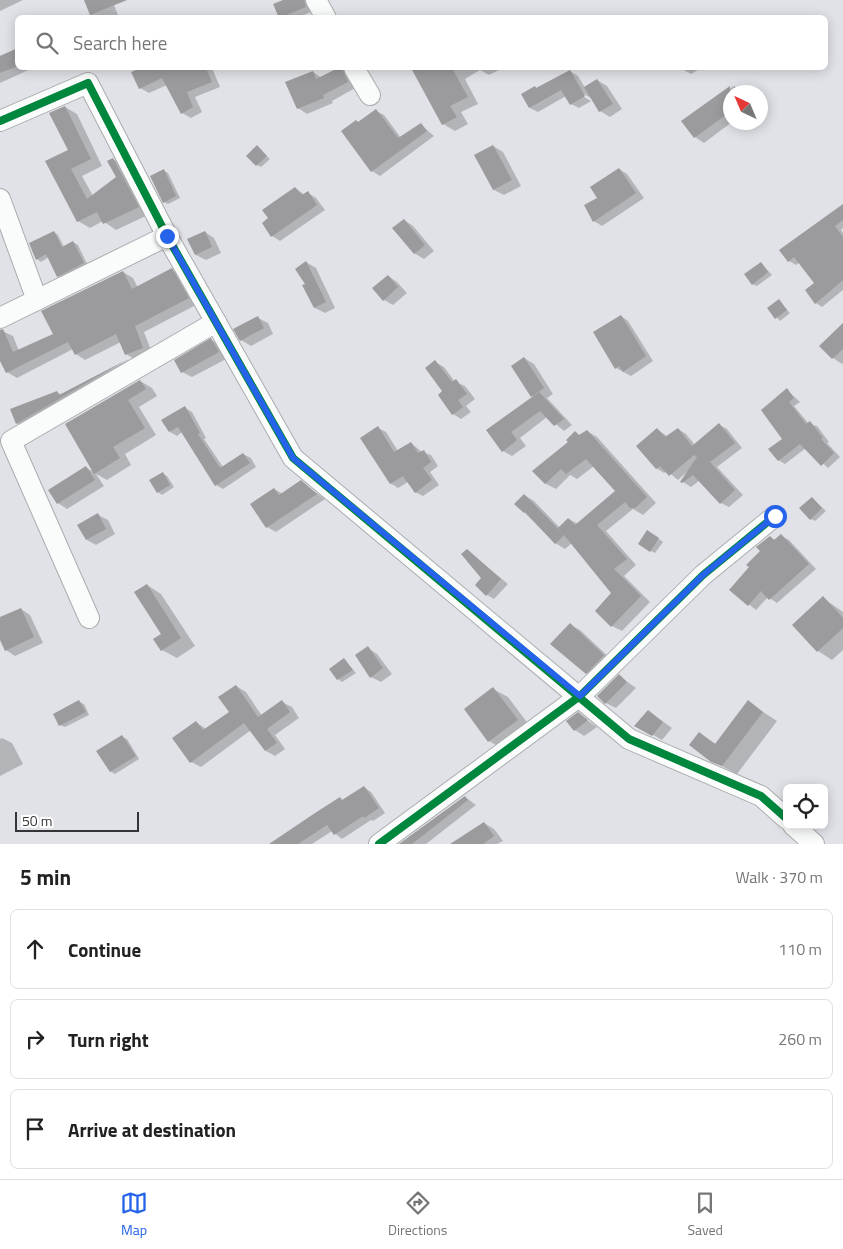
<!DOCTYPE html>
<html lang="en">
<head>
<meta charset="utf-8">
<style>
  body { margin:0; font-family:"Titillium Web",sans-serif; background:#f6f6f6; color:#222 }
  .controls { position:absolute; right:15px; bottom:15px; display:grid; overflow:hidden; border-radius:8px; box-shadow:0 2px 12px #0003 }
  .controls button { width:45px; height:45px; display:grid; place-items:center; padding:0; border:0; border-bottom:1px solid #e0e0e0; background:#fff; color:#222; font:25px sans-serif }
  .compass { position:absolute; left:723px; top:85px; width:45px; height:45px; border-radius:50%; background:#fff; box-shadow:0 2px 12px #0003; rotate:316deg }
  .scale { position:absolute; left:15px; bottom:12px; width:124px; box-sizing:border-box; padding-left:5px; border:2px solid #333438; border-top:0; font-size:14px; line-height:18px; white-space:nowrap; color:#333438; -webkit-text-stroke:4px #fff; paint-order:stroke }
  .stop { position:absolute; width:15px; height:15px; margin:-11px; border:4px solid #2563eb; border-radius:50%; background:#fff }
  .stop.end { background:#2563eb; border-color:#fff; box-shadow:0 1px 5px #0008 }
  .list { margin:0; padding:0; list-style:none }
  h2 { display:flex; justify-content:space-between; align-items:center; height:65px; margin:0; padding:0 20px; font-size:21px }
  h2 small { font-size:16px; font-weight:400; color:#767676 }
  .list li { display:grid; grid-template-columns:32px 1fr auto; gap:15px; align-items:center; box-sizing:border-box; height:80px; margin:0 10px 10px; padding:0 10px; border:1px solid #e0e0e0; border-radius:8px }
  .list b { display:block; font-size:19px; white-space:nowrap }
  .list em { font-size:16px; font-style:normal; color:#767676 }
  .icon { flex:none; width:28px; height:28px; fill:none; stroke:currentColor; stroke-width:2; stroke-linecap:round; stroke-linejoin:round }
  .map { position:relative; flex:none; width:843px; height:844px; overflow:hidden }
  .search { position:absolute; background:#fff; box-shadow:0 2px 12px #0003; left:15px; right:15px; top:15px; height:55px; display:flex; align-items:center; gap:12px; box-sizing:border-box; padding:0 18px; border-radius:8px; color:#767676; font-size:19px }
  .sheet { height:335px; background:#fff }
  nav { display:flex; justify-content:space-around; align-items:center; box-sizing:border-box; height:70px; border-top:1px solid #e0e0e0; background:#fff; font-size:14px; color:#767676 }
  nav a { display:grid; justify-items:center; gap:2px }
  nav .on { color:#2563eb }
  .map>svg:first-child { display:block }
</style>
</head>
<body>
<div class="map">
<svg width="843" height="844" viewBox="0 0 843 844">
  <rect width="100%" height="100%" fill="#e0e2e7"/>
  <g fill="#0003">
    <polygon points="0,0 23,0 0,11"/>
    <polygon points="85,0 112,0 118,15 112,18 96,18 91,15"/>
    <polygon points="287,0 313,0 313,11 297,18 281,18"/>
    <polygon points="443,15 448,18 439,18"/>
    <polygon points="18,48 18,68 33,68 0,83 0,56"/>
    <polygon points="144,68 212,68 220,87 195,97 202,112 191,118 182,113 167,85 149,93 140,88 133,73"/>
    <polygon points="341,68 345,68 357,87 332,101 333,103 307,114 298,108 313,72 322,78"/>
    <polygon points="412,68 500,68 501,69 489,75 480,70 465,79 478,104 461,112 468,124 455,131 443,124"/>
    <polygon points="680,68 701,68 691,74"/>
    <polygon points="570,71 578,76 585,88 597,80 607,86 622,109 610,117 600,111 593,99 580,92 579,94 591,101 579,108 571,104 566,96 538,112 530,108 523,95 535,87 538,89"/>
    <polygon points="734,86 744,92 730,92 730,122 732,122 704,143 695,137 683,121"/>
    <polygon points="65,107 77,114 102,166 82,176 93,196 118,177 113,159 125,166 150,214 116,230 103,221 90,228 78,221 46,162 69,150"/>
    <polygon points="376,111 384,115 401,138 421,125 434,136 380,176 372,171 342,131 359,123"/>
    <polygon points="493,146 503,152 521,186 504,195 494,190 476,156"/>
    <polygon points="257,147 270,159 261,167 257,165"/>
    <polygon points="619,169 627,174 644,198 602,226 594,221 599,198"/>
    <polygon points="164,171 168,173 180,198 168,204 164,202"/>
    <polygon points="295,188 305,195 308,193 316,198 325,210 280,241 272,236"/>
    <polygon points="843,206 843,228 841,230 843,233 843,290 822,307 816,303 816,283 800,262 796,265 789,261"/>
    <polygon points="404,220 413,226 434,251 424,259 414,253"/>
    <polygon points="54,232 58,235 64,247 73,242 78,245 88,266 62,278 58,276 49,257 41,262 37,259"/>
    <polygon points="205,232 214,238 221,253 206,260 196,255 189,240"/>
    <polygon points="306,262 316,268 335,308 325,313 315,308 304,286 307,284"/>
    <polygon points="761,263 772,275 757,286 752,284"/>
    <polygon points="172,270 182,276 198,304 144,332 152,353 136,360 126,354 121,342 85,360 76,354 73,349 17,378 7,372 0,357 0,330 13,336 19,351 55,335 123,272 133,278 138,288"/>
    <polygon points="388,276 397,282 407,293 393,305 384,300"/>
    <polygon points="779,301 790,313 780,321 769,309"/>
    <polygon points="621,316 628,321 653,361 631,376 616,368"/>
    <polygon points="258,318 268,323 273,334 251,346 241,340"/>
    <polygon points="843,333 843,363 842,364 833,358 821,346"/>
    <polygon points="211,340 221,345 228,358 192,377 182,372"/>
    <polygon points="524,358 534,364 553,394 547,398 572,425 564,431 547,417 520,438 526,446 512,456 503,451 487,430 534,397 532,396"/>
    <polygon points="128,360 131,362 21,426 17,423 12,410 57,392 62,395"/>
    <polygon points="435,362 444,367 455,382 465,386 475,399 466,406 471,412 461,419 453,414"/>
    <polygon points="140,381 152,388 157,396 139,407 156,435 125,454 131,465 107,480 96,474 104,486 67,509 58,503 86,468 95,472 66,424"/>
    <polygon points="787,390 800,402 794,406 809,424 817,426 829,442 827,443 840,457 828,468 806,448 785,464 778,460 784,439"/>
    <polygon points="185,408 192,412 206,438 204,439 223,467 243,454 251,458 256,467 223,489 216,485 182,432 177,436 170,432"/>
    <polygon points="719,425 727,429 742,448 717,467 743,495 729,507 721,503 700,480 691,487 683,482 688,471 678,480 667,471 664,473 656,468 657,429 668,437 678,429 686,434 695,445"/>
    <polygon points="378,428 386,432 398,451 411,443 422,452 431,455 438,466 430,472 439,485 423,496 415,492 408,482 398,488 390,483"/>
    <polygon points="587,431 597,437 656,503 643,515 633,509 606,531 636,565 624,576 650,602 622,631 612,626 613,594 572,543 565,549 555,543 524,512 524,495 534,501 560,528 569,519 578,524 617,491 594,466 577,479 570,475 556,489 546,484 534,471 570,442 575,433 580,436"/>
    <polygon points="163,474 167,476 174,487 162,495 158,492"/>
    <polygon points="301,482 325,499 276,532 267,527 274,489 283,494"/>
    <polygon points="812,498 826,511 815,521 811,519"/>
    <polygon points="98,515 108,520 115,534 96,545 87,540"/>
    <polygon points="652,534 663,542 655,553 651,551"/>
    <polygon points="781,536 789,540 816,569 777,603 768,597 756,610 731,590 762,551 770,537 776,541"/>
    <polygon points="467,550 508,584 494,599 487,595 483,578"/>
    <polygon points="147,585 161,594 195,646 177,658 162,650 162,635"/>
    <polygon points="823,598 843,612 843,650 832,660 818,651"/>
    <polygon points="21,609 30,615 43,643 15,656 6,650 0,638 0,619"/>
    <polygon points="570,625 580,630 613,661 596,678 586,673"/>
    <polygon points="368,648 377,654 392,674 381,682 371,677"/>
    <polygon points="344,660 356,673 342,682 338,679"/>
    <polygon points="619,676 636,688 616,708 606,703"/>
    <polygon points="236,686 246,692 262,716 282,702 292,707 299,718 275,735 285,749 275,756 266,751 251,730 201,767 191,762 196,722 206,729 230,712"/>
    <polygon points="493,689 508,697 532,729 504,750 489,741 466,709"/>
    <polygon points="79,702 84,704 89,715 65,727 60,725"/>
    <polygon points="748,702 777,721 737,774 712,761 699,734 716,744"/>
    <polygon points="648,711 672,728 662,740 636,725"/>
    <polygon points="578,714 597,727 584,736 575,730"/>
    <polygon points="122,737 127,739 139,759 115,774 110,771"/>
    <polygon points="2,738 12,743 23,764 0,776 0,739"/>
    <polygon points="364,787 371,792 385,813 373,821 371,820 342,839 332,831 312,844 274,844 340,799 344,801"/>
    <polygon points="465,797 476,805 426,844 401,844"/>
    <polygon points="484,823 494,829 503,841 497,844 460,844"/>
  </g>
  <g fill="#9b9a9d">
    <polygon points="84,0 127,0 90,15"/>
    <polygon points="283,0 304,0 306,7 279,18 273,4"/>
    <polygon points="18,48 18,66 0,73 0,56"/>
    <polygon points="141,68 206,68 212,82 187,92 193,107 181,114 162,78 139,89 131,72"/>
    <polygon points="338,68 342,68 348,82 323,95 324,98 297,109 285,82 313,71 316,79"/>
    <polygon points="411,68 452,68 468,97 450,106 457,117 442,125"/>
    <polygon points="570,70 585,96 570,105 561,90 529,108 521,94 535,86 536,88"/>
    <polygon points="597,79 613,104 599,112 584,87"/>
    <polygon points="730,86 730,112 694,138 681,121"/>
    <polygon points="65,106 91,159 71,169 87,199 116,177 107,161 113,158 139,207 103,224 97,212 77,222 45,161 68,150 49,113"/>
    <polygon points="376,109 398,138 421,123 427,131 371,172 341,131 356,120 358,122"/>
    <polygon points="257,145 267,156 256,166 246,156"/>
    <polygon points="493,145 512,180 493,190 474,155"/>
    <polygon points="619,168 636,193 593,222 584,205 597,198 590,187"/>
    <polygon points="164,169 176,196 163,203 150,176"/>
    <polygon points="295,187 302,195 308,191 317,205 271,237 262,223 268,218 262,210"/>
    <polygon points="843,204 843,220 835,226 843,237 843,280 815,304 805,290 814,283 794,257 788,262 779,250"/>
    <polygon points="404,219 425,245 414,254 392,228"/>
    <polygon points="54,231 62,247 73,241 84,263 57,277 46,254 36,260 29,243"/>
    <polygon points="205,231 212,247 195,255 187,239"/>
    <polygon points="306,261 326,302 314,308 302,285 305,284 295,269"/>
    <polygon points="761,262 768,272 752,285 744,274"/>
    <polygon points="172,268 189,298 135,326 143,348 125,355 116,334 75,355 68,342 6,373 0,361 0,330 3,329 13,352 53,334 41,311 123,271 132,289"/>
    <polygon points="388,275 398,287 383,301 372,288"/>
    <polygon points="779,299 787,310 775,319 767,308"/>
    <polygon points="621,315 646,356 623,372 619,366 615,369 593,332"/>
    <polygon points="258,316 264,328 240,341 233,329"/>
    <polygon points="843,323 843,349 832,359 819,346"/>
    <polygon points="211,338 219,352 181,373 174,360"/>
    <polygon points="524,357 544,388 531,397 511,366"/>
    <polygon points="128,359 16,424 10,409 57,391 59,395"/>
    <polygon points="435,360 452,382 456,379 467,394 458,400 463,407 452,415 438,395 442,391 425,368"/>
    <polygon points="140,380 146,389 128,400 145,428 113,447 120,458 94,474 65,424"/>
    <polygon points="787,388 794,398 789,402 806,424 810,421 823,438 821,439 834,453 821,466 800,444 778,461 768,449 782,439 761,410"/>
    <polygon points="539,392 564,419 554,426 540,411 511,432 517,440 502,452 486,430"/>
    <polygon points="185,406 200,433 198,434 220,468 243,453 250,463 215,486 178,427 169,432 161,420"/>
    <polygon points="719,423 735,443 710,462 735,490 720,504 693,475 682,483 680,482 697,457 694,455 669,476 660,466 656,469 636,446 657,428 665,437 678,428 692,446"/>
    <polygon points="378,426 394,452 411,442 418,453 424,450 431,462 423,468 432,480 415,493 403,476 390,484 360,438"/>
    <polygon points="587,430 647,497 635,508 630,508 625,502 597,525 627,559 614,569 641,596 611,627 595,611 611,593 564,535 555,544 525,512 524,513 514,504 524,494 562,533 558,528 568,518 575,525 615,491 586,459 566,474 561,469 545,484 532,471 568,442 566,440 575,431 579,435"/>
    <polygon points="86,466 95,480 57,504 48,490"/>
    <polygon points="163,472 170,485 157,493 149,480"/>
    <polygon points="301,480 317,494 266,528 250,504 274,488 279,495"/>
    <polygon points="812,497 822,508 810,520 799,508"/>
    <polygon points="98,513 106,529 86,540 77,525"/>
    <polygon points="647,530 659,538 650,552 638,544"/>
    <polygon points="781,534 809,564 769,600 761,591 748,606 729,590 749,567 746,565 760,551 756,547 770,536 774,540"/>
    <polygon points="467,549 501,579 486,596 475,585 481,578 461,554"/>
    <polygon points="147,584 181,638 161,651 153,639 161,634 134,592"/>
    <polygon points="823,596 843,618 843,628 817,652 792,625"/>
    <polygon points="21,608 34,637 5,651 0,640 0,617"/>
    <polygon points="570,623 604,655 586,674 550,644"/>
    <polygon points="368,646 383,668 370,678 355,655"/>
    <polygon points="344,658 353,670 337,680 329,669"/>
    <polygon points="619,674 627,682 605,704 597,696"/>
    <polygon points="236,685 258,717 282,700 290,712 267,729 277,743 265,751 244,723 190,763 172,738 196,721 203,730 229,712 218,697"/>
    <polygon points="493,687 518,720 488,742 464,709"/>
    <polygon points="79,700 86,712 59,726 53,714"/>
    <polygon points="748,700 763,712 722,766 711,762 689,745 699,732 715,744"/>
    <polygon points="648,710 663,722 652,736 634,726"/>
    <polygon points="578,712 588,720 574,731 566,721"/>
    <polygon points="122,735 136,756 110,772 96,751"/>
    <polygon points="364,786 379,808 364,818 363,816 334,835 327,825 298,844 269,844 315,813 340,797 342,800"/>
    <polygon points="465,796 468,800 412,844 399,844"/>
    <polygon points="484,822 494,836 483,844 450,844"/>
  </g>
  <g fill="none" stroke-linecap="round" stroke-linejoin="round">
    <defs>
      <g id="minor">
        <polyline points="316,0 326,18"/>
        <polyline points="354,68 370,95"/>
        <polyline points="0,121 88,83 167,236 293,458 629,739 761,796 787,819"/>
        <polyline points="0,199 37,300"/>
        <polyline points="0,318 167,236"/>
        <polyline points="89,618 11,441 216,322"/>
        <polyline points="793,825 814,844"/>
        <polyline points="379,844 580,696 703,575 775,516"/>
      </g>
    </defs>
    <use href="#minor" stroke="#aaacaf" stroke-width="22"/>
    <use href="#minor" stroke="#fafbfb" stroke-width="20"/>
    <defs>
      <g id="cycleway">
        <polyline points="0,121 88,83 167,236 293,458 629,739 761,796 787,819"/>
        <polyline points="379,844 580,696 703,575 775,516"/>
      </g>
    </defs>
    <use href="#cycleway" stroke="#fff" stroke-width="11"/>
    <use href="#cycleway" stroke="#00873e" stroke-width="8"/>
  </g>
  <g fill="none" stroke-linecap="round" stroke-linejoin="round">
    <polyline stroke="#2563eb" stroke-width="6" points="167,236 293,458 580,696 703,575 775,516"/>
  </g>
</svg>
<div class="controls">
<button><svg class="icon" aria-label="locate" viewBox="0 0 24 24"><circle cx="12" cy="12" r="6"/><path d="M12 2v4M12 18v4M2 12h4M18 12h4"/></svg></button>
</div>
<svg class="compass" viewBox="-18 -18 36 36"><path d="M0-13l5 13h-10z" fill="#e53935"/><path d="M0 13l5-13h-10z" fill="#767676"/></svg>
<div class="scale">50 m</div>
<div class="stop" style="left:775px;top:516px"></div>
<div class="stop end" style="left:167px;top:236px"></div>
<div class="search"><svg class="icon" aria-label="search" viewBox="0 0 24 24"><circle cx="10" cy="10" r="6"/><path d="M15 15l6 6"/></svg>Search here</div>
</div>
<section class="sheet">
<h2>5 min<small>Walk · 370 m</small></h2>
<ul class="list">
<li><svg class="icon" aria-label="ahead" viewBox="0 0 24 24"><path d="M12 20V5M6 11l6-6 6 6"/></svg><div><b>Continue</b></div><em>110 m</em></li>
<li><svg class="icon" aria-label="right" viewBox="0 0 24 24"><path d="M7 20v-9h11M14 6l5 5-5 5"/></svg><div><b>Turn right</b></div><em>260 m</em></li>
<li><svg class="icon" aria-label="arrive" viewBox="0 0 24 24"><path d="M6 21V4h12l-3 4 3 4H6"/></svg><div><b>Arrive at destination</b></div></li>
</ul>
</section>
<nav>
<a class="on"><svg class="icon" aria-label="map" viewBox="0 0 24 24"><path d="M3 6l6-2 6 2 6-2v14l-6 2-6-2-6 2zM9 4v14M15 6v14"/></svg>Map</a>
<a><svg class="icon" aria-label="directions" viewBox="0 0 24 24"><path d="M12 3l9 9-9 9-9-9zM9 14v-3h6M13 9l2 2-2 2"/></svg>Directions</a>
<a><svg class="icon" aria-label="saved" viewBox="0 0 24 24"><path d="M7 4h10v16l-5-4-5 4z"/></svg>Saved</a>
</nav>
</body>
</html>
